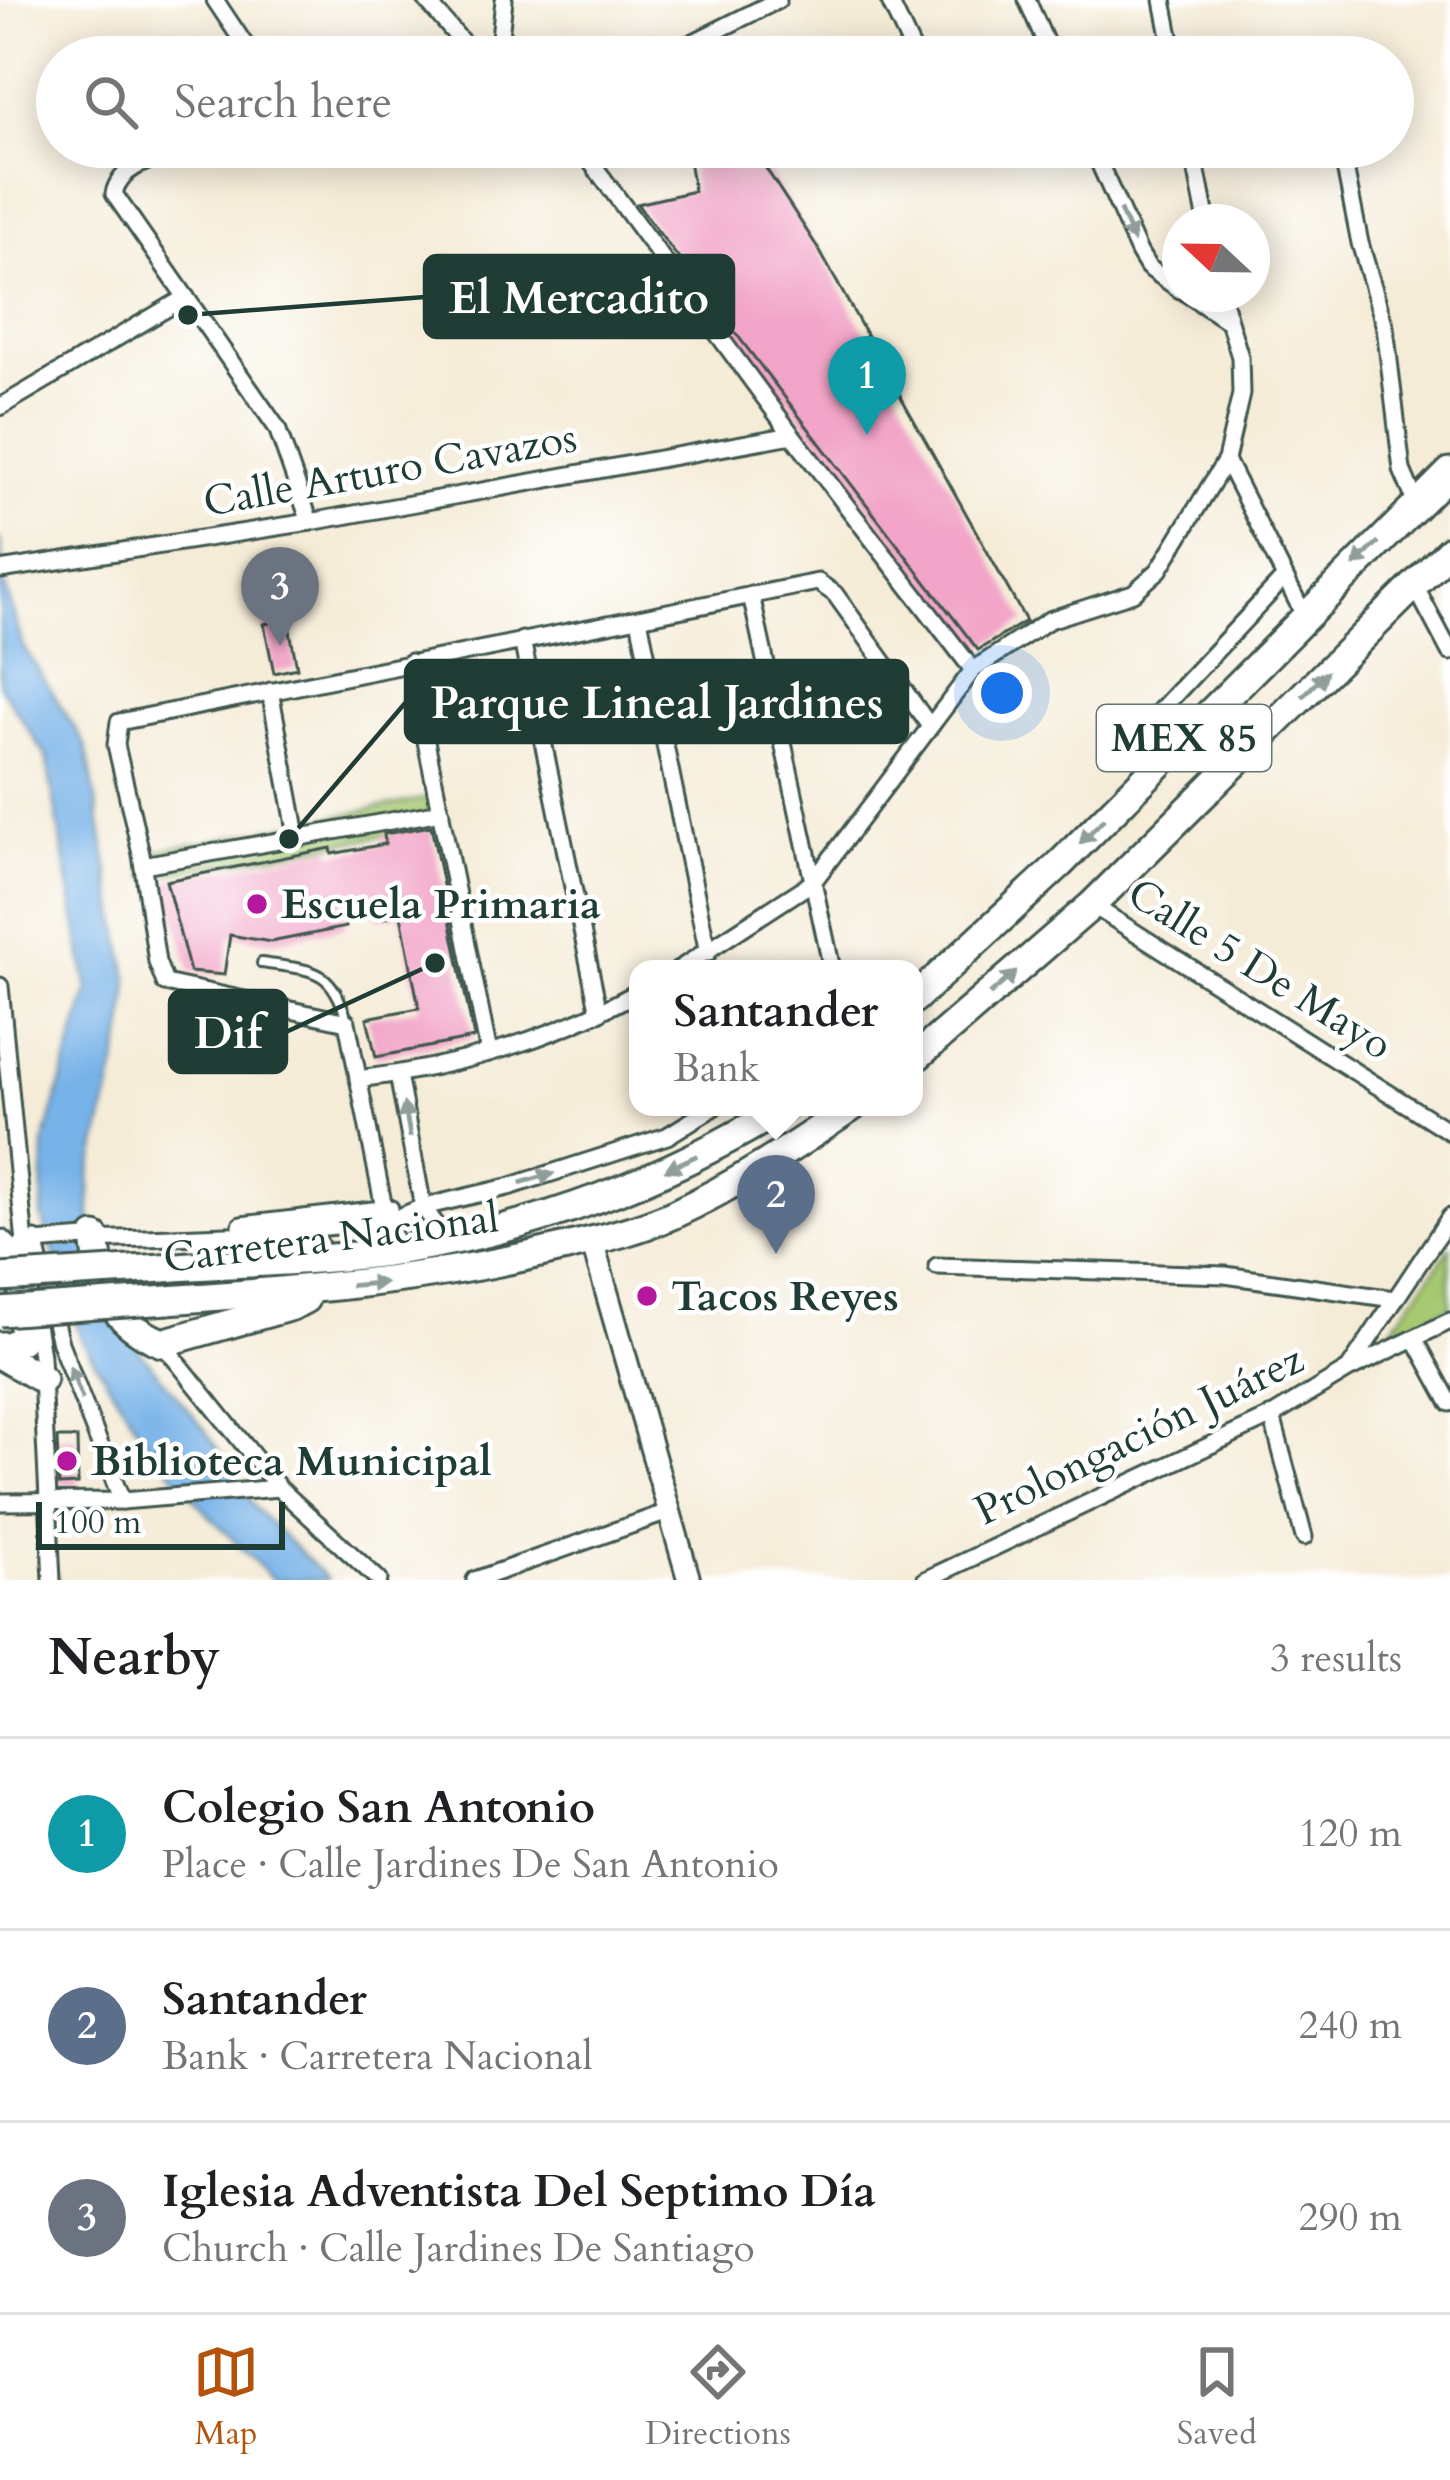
<!DOCTYPE html>
<html lang="en">
<head>
<meta charset="utf-8">
<style>
  body { margin:0; font-family:Cardo,serif; background:#f6f6f6; color:#202124 }
  .compass { position:absolute; left:1162px; top:204px; width:108px; height:108px; border-radius:50%; background:#fff; box-shadow:0 6px 30px #0003; rotate:292deg }
  .scale { position:absolute; left:36px; bottom:30px; width:249px; box-sizing:border-box; padding-left:12px; border:6px solid #1f3d34; border-top:0; font-size:33px; line-height:42px; white-space:nowrap; color:#1f3d34; -webkit-text-stroke:9px #fff; paint-order:stroke }
  .you { position:absolute; left:1002px; top:693px; width:42px; height:42px; margin:-30px; border:9px solid #fff; border-radius:50%; background:#1a73e8; box-shadow:0 0 0 18px #1a73e833 }
  .badge { display:grid; place-items:center; width:78px; height:78px; border-radius:50%; background:#b45309; color:#fff; font-size:39px; font-weight:700 }
  .pin { position:absolute; translate:-50% -99px; filter:drop-shadow(0 3px 6px #0008) }
  .pin::after { content:''; position:absolute; top:63px; width:42px; height:36px; background:inherit; clip-path:polygon(0 0,100% 0,50% 100%) }
  .popup { position:absolute; left:629px; top:960px; width:294px; height:156px; box-sizing:border-box; display:grid; place-content:center; border-radius:24px; background:#fff; filter:drop-shadow(0 3px 9px #0005); font-size:39px; white-space:nowrap; color:#757577 }
  .popup b { font-size:45px; color:#202124 }
  .popup::after { content:''; position:absolute; left:50%; top:100%; margin-left:-24px; border:24px solid transparent; border-top-color:#fff }
  .list { margin:0; padding:0; list-style:none }
  h2 { display:flex; justify-content:space-between; align-items:center; height:156px; margin:0; padding:0 48px; font-size:51px }
  h2 small { font-size:39px; font-weight:400; color:#757577 }
  .list li { display:grid; grid-template-columns:78px 1fr auto; gap:36px; align-items:center; box-sizing:border-box; height:192px; padding:0 48px; border-top:3px solid #e0e0e0 }
  .list b { display:block; font-size:45px; white-space:nowrap }
  .list p { margin:0; font-size:39px; white-space:nowrap; color:#757577 }
  .list em { font-size:39px; font-style:normal; color:#757577 }
  .icon { flex:none; width:66px; height:66px; fill:none; stroke:currentColor; stroke-width:2; stroke-linecap:round; stroke-linejoin:round }
  .map { position:relative; flex:none; width:1450px; height:1580px; overflow:hidden }
  .search { position:absolute; background:#fff; box-shadow:0 6px 30px #0003; left:36px; right:36px; top:36px; height:132px; display:flex; align-items:center; gap:30px; box-sizing:border-box; padding:0 42px; border-radius:66px; color:#757577; font-size:45px }
  .sheet { height:732px; background:#fff }
  nav { display:flex; justify-content:space-around; align-items:center; box-sizing:border-box; height:168px; border-top:3px solid #e0e0e0; background:#fff; font-size:33px; color:#757577 }
  nav a { display:grid; justify-items:center; gap:6px }
  nav .on { color:#b45309 }
  .map>svg:first-child { display:block }
</style>
</head>
<body>
<div class="map">
<svg width="1450" height="1580" viewBox="0 0 1450 1580">
  <rect width="100%" height="100%" fill="#fff"/>
  <filter id="ink" filterUnits="userSpaceOnUse"><feTurbulence type="fractalNoise" baseFrequency=".00833" numOctaves="2"/><feDisplacementMap in="SourceGraphic" scale="24" xChannelSelector="R" yChannelSelector="G"/><feConvolveMatrix kernelMatrix="1 2 1 2 8 2 1 2 1" color-interpolation-filters="sRGB"/></filter>
  <filter id="wash" filterUnits="userSpaceOnUse"><feTurbulence type="fractalNoise" baseFrequency=".004" numOctaves="4" result="noise"/><feDisplacementMap in="SourceGraphic" scale="48" xChannelSelector="R" yChannelSelector="G"/><feGaussianBlur stdDeviation="2.7" result="paint"/><feColorMatrix in="noise" values="0 0 0 0 0 0 0 0 0 0 0 0 0 0 0 0 0 1.4 0 .05"/><feComposite in="paint" operator="in"/></filter>
  <g filter="url(#wash)">
    <rect width="100%" height="100%" fill="#f5ecd8"/>
    <g fill="#a6c871" stroke="#628252" stroke-width="3">
      <polygon points="438,796 444,825 145,878 141,854"/>
      <polygon points="1450,1248 1450,1306 1390,1334 1391,1329"/>
    </g>
    <polygon fill="#77b2e8" stroke="#4b788e" stroke-width="3" points="0,537 4,582 23,646 86,746 129,983 123,1035 90,1177 90,1215 124,1332 206,1431 255,1508 328,1580 273,1580 206,1512 147,1443 81,1339 42,1217 44,1143 88,990 46,756 0,686"/>
    <g id="blocks">
      <g fill="#f2a5c8">
        <polygon points="687,147 752,147 818,248 1026,621 978,650 637,204 694,191"/>
        <polygon points="288,620 297,668 274,673 264,624"/>
        <polygon points="431,826 474,1038 376,1057 367,1018 419,1008 401,915 377,919 373,900 342,906 346,927 271,942 230,935 224,975 190,972 166,881 331,848 332,854 385,844 384,834"/>
        <polygon points="57,1438 77,1438 78,1484 59,1485"/>
      </g>
    </g>
  </g>
  <g filter="url(#ink)">
    <use href="#blocks" fill-opacity="0" stroke="#3f574d" stroke-width="3"/>
    <g fill="none" stroke-linecap="round" stroke-linejoin="round">
      <defs>
        <path id="lane" d="M262 963C313 971 331 966 347 1020"/>
        <g id="street">
          <polyline points="215,0 253,57"/>
          <polyline points="426,0 474,56"/>
          <polyline points="889,0 916,57"/>
          <polyline points="1027,0 1052,57"/>
          <polyline points="1163,0 1174,57"/>
          <polyline points="470,57 499,47 504,0"/>
          <polyline points="664,57 778,0"/>
          <path d="M192 147C164 157 120 162 114 194L277 428 310 522"/>
          <polyline points="580,147 792,435 973,670"/>
          <polyline points="1092,147 1139,252 1148,267 1180,290"/>
          <polyline points="1192,147 1207,222"/>
          <polyline points="1341,147 1360,243 1385,327 1402,470 1417,505"/>
          <polyline points="1187,294 1226,320"/>
          <polyline points="0,407 186,297"/>
          <polyline points="1226,460 1304,615"/>
          <polyline points="0,570 310,522 792,435"/>
          <polyline points="1415,586 1450,652"/>
          <polyline points="751,595 832,969"/>
          <polyline points="639,619 708,953"/>
          <polyline points="522,640 599,1013"/>
          <polyline points="410,662 489,1053"/>
          <polyline points="270,691 297,835"/>
          <polyline points="1153,718 1284,578"/>
          <polyline points="143,865 441,812"/>
          <polyline points="1092,905 1450,1132"/>
          <polyline points="679,969 813,882 973,670 1049,620 1133,593 1159,570 1226,460 1241,394 1240,357 1221,294"/>
          <polyline points="0,986 28,1274"/>
          <polyline points="398,1075 423,1207 448,1241"/>
          <path d="M358 1079C455 1068 553 1039 638 992"/>
          <polyline points="241,1225 390,1208"/>
          <polyline points="283,1231 390,1221 423,1207 508,1187 667,1136 714,1107"/>
          <polyline points="35,1240 60,1343 122,1501"/>
          <polyline points="91,1240 253,1234"/>
          <polyline points="23,1243 98,1237"/>
          <polyline points="398,1250 384,1208 347,1022 165,983 157,962 141,854 116,745 119,722 818,582 835,594 929,725"/>
          <polyline points="937,1266 1225,1275 1394,1299"/>
          <polyline points="35,1316 41,1356 52,1580"/>
          <polyline points="1415,1339 1450,1403"/>
          <polyline points="162,1343 279,1488 379,1580"/>
          <polyline points="1349,1369 1450,1217"/>
          <polyline points="1272,1416 1304,1537"/>
          <polyline points="0,1502 122,1501 279,1488"/>
          <polyline points="475,1580 668,1512"/>
          <polyline points="925,1580 1272,1416 1348,1370 1450,1321"/>
        </g>
        <polyline id="secondary" points="592,1241 689,1580"/>
        <g id="highway">
          <polyline points="914,999 1060,864 1450,472"/>
          <polyline points="914,1059 1092,905 1450,550"/>
          <polyline points="247,1235 314,1246"/>
          <path d="M95 1237C101 1289 109 1321 162 1343L292 1306 305 1299"/>
          <path d="M0 1244C22 1265 31 1311 21 1340L9 1346H0"/>
          <path d="M163 1268C242 1262 323 1262 401 1250 536 1229 668 1179 784 1107"/>
          <path d="M168 1300C300 1290 429 1281 558 1249 595 1240 636 1231 672 1215 735 1186 795 1146 852 1107"/>
          <polyline points="0,1355 42,1379"/>
        </g>
      </defs>
      <use href="#lane" stroke="#3f574d" stroke-width="14"/>
      <use href="#street" stroke="#3f574d" stroke-width="21"/>
      <use href="#secondary" stroke="#3f574d" stroke-width="27"/>
      <use href="#highway" stroke="#3f574d" stroke-width="33"/>
      <use href="#lane" stroke="#fff" stroke-width="8"/>
      <use href="#street" stroke="#fff" stroke-width="15"/>
      <use href="#secondary" stroke="#fff" stroke-width="21"/>
      <use href="#highway" stroke="#fff" stroke-width="27"/>
      <defs>
        <g id="highway-bridge">
          <polyline points="0,1278 163,1268"/>
          <polyline points="0,1312 168,1300"/>
        </g>
      </defs>
      <use href="#highway-bridge" stroke="#3f574d" stroke-width="33" stroke-linecap="butt"/>
      <use href="#highway-bridge" stroke="#fff" stroke-width="27"/>
    </g>
    <defs><path id="oneway-solid" d="M-6-.8H1V-3.2L6.5 0L1 3.2V.8H-6Z" transform="scale(3)"/></defs>
    <g fill="#8f9e9a">
      <use href="#oneway-solid" transform="translate(1127 226) rotate(66)"/>
      <use href="#oneway-solid" transform="translate(1366 554) rotate(136)"/>
      <use href="#oneway-solid" transform="translate(1315 684) rotate(-45)"/>
      <use href="#oneway-solid" transform="translate(1092 831) rotate(134)"/>
      <use href="#oneway-solid" transform="translate(1003 983) rotate(-41)"/>
      <use href="#oneway-solid" transform="translate(407 1120) rotate(-101)"/>
      <use href="#oneway-solid" transform="translate(681 1163) rotate(155)"/>
      <use href="#oneway-solid" transform="translate(537 1178) rotate(-16)"/>
      <use href="#oneway-solid" transform="translate(368 1284) rotate(-5)"/>
      <use href="#oneway-solid" transform="translate(76 1383) rotate(-111)"/>
    </g>
  </g>
  <g fill="#b5179e" stroke="#fff" stroke-width="4.5">
    <circle cx="257" cy="904" r="12"/>
    <circle cx="647" cy="1296" r="12"/>
    <circle cx="67" cy="1461" r="12"/>
  </g>
  <g text-anchor="middle" dominant-baseline="central" stroke-width="9" stroke-linejoin="round" paint-order="stroke">
    <rect fill="#fff" stroke="#627771" stroke-width="3" x="1097" y="705" width="174" height="66" rx="9"/>
    <g font-size="39" font-weight="bold" fill="#1f3d34">
      <text x="1184" y="738">MEX 85</text>
    </g>
    <g font-size="42" fill="#1f3d34" stroke="#fff">
      <text transform="translate(390 470) rotate(-10)">Calle Arturo Cavazos</text>
      <text transform="translate(1260 969) rotate(32)">Calle 5 De Mayo</text>
      <text transform="translate(331 1238) rotate(-7)">Carretera Nacional</text>
      <text transform="translate(1139 1435) rotate(-26)">Prolongación Juárez</text>
    </g>
    <g font-size="42" font-weight="bold" fill="#1f3d34" stroke="#fff" text-anchor="start">
      <text x="281" y="904">Escuela Primaria</text>
      <text x="671" y="1296">Tacos Reyes</text>
      <text x="91" y="1461">Biblioteca Municipal</text>
    </g>
  </g>
  <path fill="none" stroke="#1f3d34" stroke-width="4.5" d="M188 315L425 297M289 839L406 702M435 963L286 1032"/>
  <g fill="#1f3d34" stroke="#fff" stroke-width="4.5">
    <circle cx="188" cy="315" r="12"/>
    <circle cx="289" cy="839" r="12"/>
    <circle cx="435" cy="963" r="12"/>
  </g>
  <g fill="#1f3d34" stroke="#1f3d34" stroke-width="4.5">
    <rect x="425" y="256" width="308" height="81" rx="12"/>
    <rect x="406" y="661" width="501" height="81" rx="12"/>
    <rect x="170" y="991" width="116" height="81" rx="12"/>
  </g>
  <g font-size="45" text-anchor="middle" font-weight="bold" fill="#fff">
    <text x="579" y="313">El Mercadito</text>
    <text x="657" y="718">Parque Lineal Jardines</text>
    <text x="228" y="1048">Dif</text>
  </g>
</svg>
<svg class="compass" viewBox="-18 -18 36 36"><path d="M0-13l5 13h-10z" fill="#e53935"/><path d="M0 13l5-13h-10z" fill="#757577"/></svg>
<div class="scale">100 m</div>
<div class="you"></div>
<div class="pin badge" style="left:867px;top:435px;background:#0f9aa8">1</div>
<div class="pin badge" style="left:776px;top:1254px;background:#5c6f8a">2</div>
<div class="popup"><b>Santander</b>Bank</div>
<div class="pin badge" style="left:280px;top:646px;background:#6b7280">3</div>
<div class="search"><svg class="icon" aria-label="search" viewBox="0 0 24 24"><circle cx="10" cy="10" r="6"/><path d="M15 15l6 6"/></svg>Search here</div>
</div>
<section class="sheet">
<h2>Nearby<small>3 results</small></h2>
<ul class="list">
<li><span class="badge" style="background:#0f9aa8">1</span><div><b>Colegio San Antonio</b><p>Place · Calle Jardines De San Antonio</p></div><em>120 m</em></li>
<li><span class="badge" style="background:#5c6f8a">2</span><div><b>Santander</b><p>Bank · Carretera Nacional</p></div><em>240 m</em></li>
<li><span class="badge" style="background:#6b7280">3</span><div><b>Iglesia Adventista Del Septimo Día</b><p>Church · Calle Jardines De Santiago</p></div><em>290 m</em></li>
</ul>
</section>
<nav>
<a class="on"><svg class="icon" aria-label="map" viewBox="0 0 24 24"><path d="M3 6l6-2 6 2 6-2v14l-6 2-6-2-6 2zM9 4v14M15 6v14"/></svg>Map</a>
<a><svg class="icon" aria-label="directions" viewBox="0 0 24 24"><path d="M12 3l9 9-9 9-9-9zM9 14v-3h6M13 9l2 2-2 2"/></svg>Directions</a>
<a><svg class="icon" aria-label="saved" viewBox="0 0 24 24"><path d="M7 4h10v16l-5-4-5 4z"/></svg>Saved</a>
</nav>
</body>
</html>
